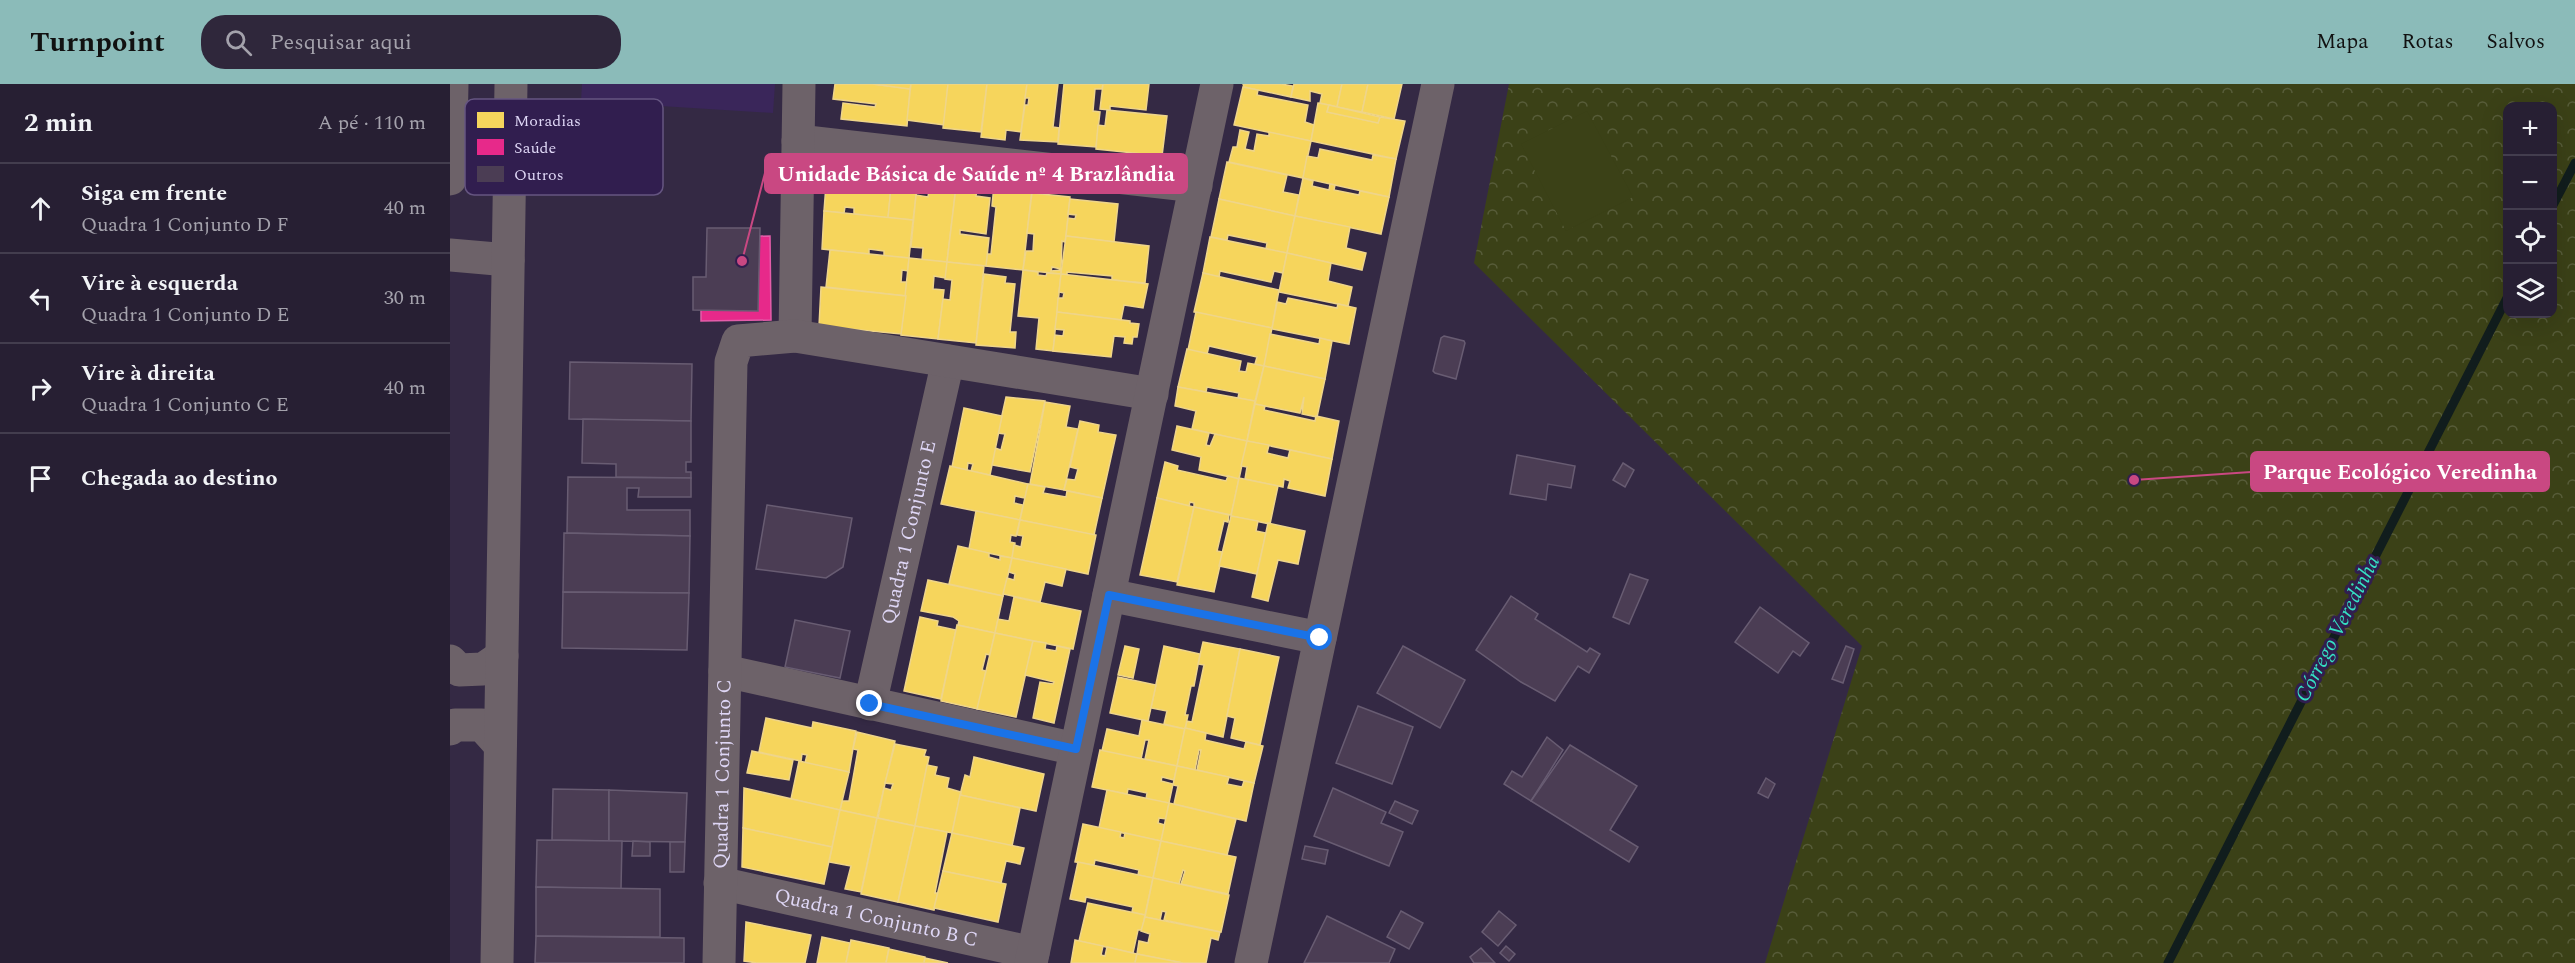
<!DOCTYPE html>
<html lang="pt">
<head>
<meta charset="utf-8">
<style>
  body { margin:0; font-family:Spectral,serif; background:#2f273b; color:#f1f3f6 }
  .controls { position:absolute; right:18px; top:18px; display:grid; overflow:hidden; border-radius:12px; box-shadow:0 6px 24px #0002 }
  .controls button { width:54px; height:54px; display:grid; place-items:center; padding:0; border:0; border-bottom:2px solid #433d4e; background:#271f33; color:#f1f3f6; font:30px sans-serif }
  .stop { position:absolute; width:18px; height:18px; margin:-14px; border:4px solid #1a73e8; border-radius:50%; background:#fff }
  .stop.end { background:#1a73e8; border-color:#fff; box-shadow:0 2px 6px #0008 }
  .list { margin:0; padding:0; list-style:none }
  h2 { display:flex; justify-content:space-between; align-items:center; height:78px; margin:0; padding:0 24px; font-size:26px }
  h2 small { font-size:20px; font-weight:400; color:#a4a2ac }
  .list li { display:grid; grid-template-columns:39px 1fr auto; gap:18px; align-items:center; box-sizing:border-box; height:90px; padding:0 24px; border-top:2px solid #433d4e }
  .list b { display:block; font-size:22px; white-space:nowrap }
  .list p { margin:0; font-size:20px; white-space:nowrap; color:#a4a2ac }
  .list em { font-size:20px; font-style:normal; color:#a4a2ac }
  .icon { flex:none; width:33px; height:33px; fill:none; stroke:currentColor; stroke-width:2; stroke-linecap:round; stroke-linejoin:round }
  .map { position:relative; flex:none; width:2125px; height:879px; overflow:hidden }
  header { display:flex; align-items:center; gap:36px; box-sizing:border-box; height:84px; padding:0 30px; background:#8bbbb9; color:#111 }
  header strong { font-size:28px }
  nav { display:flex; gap:33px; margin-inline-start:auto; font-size:21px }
  .search { width:420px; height:54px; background:#2f273b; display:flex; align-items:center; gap:15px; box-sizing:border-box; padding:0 21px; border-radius:24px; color:#a4a2ac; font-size:22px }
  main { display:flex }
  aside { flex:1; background:#271f33 }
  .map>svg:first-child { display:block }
</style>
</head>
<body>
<header>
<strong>Turnpoint</strong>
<div class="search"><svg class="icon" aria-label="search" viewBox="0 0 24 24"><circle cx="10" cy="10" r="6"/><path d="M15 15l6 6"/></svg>Pesquisar aqui</div>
<nav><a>Mapa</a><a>Rotas</a><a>Salvos</a></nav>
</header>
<main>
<aside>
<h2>2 min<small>A pé · 110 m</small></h2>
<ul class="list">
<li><svg class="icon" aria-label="ahead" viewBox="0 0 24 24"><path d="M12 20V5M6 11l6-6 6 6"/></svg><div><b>Siga em frente</b><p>Quadra 1 Conjunto D F</p></div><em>40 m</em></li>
<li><svg class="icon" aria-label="left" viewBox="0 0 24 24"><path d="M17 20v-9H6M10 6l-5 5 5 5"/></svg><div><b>Vire à esquerda</b><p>Quadra 1 Conjunto D E</p></div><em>30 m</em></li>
<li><svg class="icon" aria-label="right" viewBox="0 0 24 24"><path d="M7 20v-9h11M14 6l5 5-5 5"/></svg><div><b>Vire à direita</b><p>Quadra 1 Conjunto C E</p></div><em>40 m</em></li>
<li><svg class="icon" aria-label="arrive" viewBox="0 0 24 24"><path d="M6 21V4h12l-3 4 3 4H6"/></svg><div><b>Chegada ao destino</b></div></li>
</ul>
</aside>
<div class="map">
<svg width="2125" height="879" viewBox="0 0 2125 879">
  <defs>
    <pattern id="forest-crowns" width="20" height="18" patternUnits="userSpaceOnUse" patternTransform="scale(1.5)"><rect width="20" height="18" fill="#3b4117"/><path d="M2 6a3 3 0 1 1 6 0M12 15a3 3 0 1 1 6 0" fill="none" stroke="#575c39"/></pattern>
  </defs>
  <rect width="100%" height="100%" fill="#342944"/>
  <polygon fill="#3a265a" points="132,0 325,0 323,29 131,17"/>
  <path fill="url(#forest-crowns)" fill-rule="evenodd" d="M1059 0H2125V879H1315L1412 562 1024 179ZM2058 22H2102V230H2058Z"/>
  <polygon fill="#3b4117" points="1137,27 1183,113 1116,147 1071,60"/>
  <g fill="#f6d55c" stroke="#efd58a" stroke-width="1.5">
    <polygon points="385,0 423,0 460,5 457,42 391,35 393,19 425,23 426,20 383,15"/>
    <polygon points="423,0 461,0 460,5"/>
    <polygon points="461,0 498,0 494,41 457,36"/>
    <polygon points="498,0 537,0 531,48 493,44"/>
    <polygon points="537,0 577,0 571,48 556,46 555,56 531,53"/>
    <polygon points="577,0 608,0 603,43 609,44 608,58 570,56 575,21 578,21 579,14 575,14"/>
    <polygon points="614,0 653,0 652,5 645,5 643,27 650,28 646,63 608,60"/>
    <polygon points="653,0 699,0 696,26 660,22 660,26 650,25"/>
    <polygon points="793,0 831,0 843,2 841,13 794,3"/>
    <polygon points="844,0 892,0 887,23 870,19 872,10 860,7 860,17 841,13"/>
    <polygon points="892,0 918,0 912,28 887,23"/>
    <polygon points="918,0 952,0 944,35 912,28"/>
    <polygon points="793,3 808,6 807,11 858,21 855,38 864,41 861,57 784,41"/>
    <polygon points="868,19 879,21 877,28 928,39 930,33 955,37 946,75 861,57"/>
    <polygon points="879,21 930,33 928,39 877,28"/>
    <polygon points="657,26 717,32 712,72 646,65 648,41 655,42"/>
    <polygon points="790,46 799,48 795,65 804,67 807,50 819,52 819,48 861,57 853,94 779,78 783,63 787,63"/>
    <polygon points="870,65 922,76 923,71 946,75 939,113 853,94 857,72 868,74"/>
    <polygon points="777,78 837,91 833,108 849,111 845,132 769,115"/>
    <polygon points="377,88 442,93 438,134 404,130 404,124 395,123 394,129 374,127"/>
    <polygon points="442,93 468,96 463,136 438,134"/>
    <polygon points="853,94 863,97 862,102 879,106 880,100 885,101 884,106 909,111 910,107 939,113 931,150 845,132"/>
    <polygon points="480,99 506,102 497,178 472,176 473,164 461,163 466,111 478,113"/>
    <polygon points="544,101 582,105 573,186 536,182 537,170 541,170 546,123 542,122"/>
    <polygon points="506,103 527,105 526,112 540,114 536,150 510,146 510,150 539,154 536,182 497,178"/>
    <polygon points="582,109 620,113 616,152 615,158 612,157 611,185 602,183 601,187 611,186 611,190 573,186 576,167 583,167 584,150 577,149"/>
    <polygon points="620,115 668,120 664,158 616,152 618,134 625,135 626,131 618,130"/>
    <polygon points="769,115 845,132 837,169 816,165 817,159 778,151 777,156 761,153"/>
    <polygon points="374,127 463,136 459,174 434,172 434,167 419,165 419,170 372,165"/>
    <polygon points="845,132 900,143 896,164 916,169 912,186 837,169"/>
    <polygon points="616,152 699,162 695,199 662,196 662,192 617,188 617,191 611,190"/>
    <polygon points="760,153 837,169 833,189 824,187 821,198 770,187 769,193 753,189"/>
    <polygon points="380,166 459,174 458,187 452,186 451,198 457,198 456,212 376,203"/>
    <polygon points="837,169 881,179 878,197 902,203 898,222 829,208"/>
    <polygon points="459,174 497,178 496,194 484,192 483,205 494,206 488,255 451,251"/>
    <polygon points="497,178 534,182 526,259 488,255 493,215 500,216 502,196 495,195"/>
    <polygon points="573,186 588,188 588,191 596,192 597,189 611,190 603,267 586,265 589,234 568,232"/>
    <polygon points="753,189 829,206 822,244 744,228"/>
    <polygon points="534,190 556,193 555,199 565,200 560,248 566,248 565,264 526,261"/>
    <polygon points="611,190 698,200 693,224 674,221 671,236 607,228 608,214 613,214 614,209 609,208"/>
    <polygon points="371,203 456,212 451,250 369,242"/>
    <polygon points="838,214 887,224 888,220 906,224 899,260 822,245 827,218 836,220"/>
    <polygon points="607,228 680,237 680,239 689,240 687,253 683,253 682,260 674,259 675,253 664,252 661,273 603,267 605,251 613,252 614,246 605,245"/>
    <polygon points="746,228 822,244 814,282 805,280 807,273 759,262 757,270 738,266"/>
    <polygon points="820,250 869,260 870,254 882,257 875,295 814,282"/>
    <polygon points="737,265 791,277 789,287 796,288 798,279 814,282 805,317 788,314 789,309 757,303 756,308 728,303"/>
    <polygon points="814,282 875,295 867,333 852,330 854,313 850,329 805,320"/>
    <polygon points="728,303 805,317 797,357 742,345 746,327 725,322"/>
    <polygon points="556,313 595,317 580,388 542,381 545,364 551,366 555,350 548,349"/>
    <polygon points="595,318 620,322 616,343 628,345 614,406 580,400"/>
    <polygon points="805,320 815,322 814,326 865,337 866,332 889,337 882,375 797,357"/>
    <polygon points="514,324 552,332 540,391 521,387 523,380 518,379 517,386 502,383"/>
    <polygon points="630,337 649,341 648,348 666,351 652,414 614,406 617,395 625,396 628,385 620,383"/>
    <polygon points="727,342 759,349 756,361 760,362 765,350 797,357 789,395 749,386 751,373 722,366"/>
    <polygon points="797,357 819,361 817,369 838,374 840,366 882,375 875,412 838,404 840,397 834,395 833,403 795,395 797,383 791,382"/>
    <polygon points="715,378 728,382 727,386 776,397 778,392 789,395 781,431 744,423 744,419 740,418 739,422 707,414"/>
    <polygon points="500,382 578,400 575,414 565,412 564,419 573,421 570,436 491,420"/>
    <polygon points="789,394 828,402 820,440 781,432"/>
    <polygon points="578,400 595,403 593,409 616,413 617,407 652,414 644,451 570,436"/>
    <polygon points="707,414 744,423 727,498 690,491"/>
    <polygon points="744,423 779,431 778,438 774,437 767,467 773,468 764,508 727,501"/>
    <polygon points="526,427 570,436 566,452 561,451 560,458 565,459 562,474 519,465"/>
    <polygon points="781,432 808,437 806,447 816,449 807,490 769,482"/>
    <polygon points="570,436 646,451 638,490 562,474 564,461 571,463 573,452 567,451"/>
    <polygon points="818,439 855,447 848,480 828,476 818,517 802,513"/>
    <polygon points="508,462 539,469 539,473 550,476 550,472 562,474 553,512 499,500"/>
    <polygon points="562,474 616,485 612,502 595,498 590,518 553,510 557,494 564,496 565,490 559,488"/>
    <polygon points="478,496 553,512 545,549 508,541 509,537 503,533 471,527"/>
    <polygon points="564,513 631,527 623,565 545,549 548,535 559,537"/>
    <polygon points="470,533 488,537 487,542 506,546 491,615 454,607"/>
    <polygon points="507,541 545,549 540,571 536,570 532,586 536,587 528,625 491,617"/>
    <polygon points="545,549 583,557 566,633 527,625"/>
    <polygon points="583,557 596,559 595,565 606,567 607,562 620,565 604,639 583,634 590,598 603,600 604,598 575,591"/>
    <polygon points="753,558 790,565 773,653 735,644 737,637 742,638 754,581 748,580"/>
    <polygon points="675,562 689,565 683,594 668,591"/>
    <polygon points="714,562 750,570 744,602 741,602 735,631 738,631 735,645 714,640 717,627 701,624"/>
    <polygon points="790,565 829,573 810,661 781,654 785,634 777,632"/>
    <polygon points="668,593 706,601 698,637 660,629"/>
    <polygon points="316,634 362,644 363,638 406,647 399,688 355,679 357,671 352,670 351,677 309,668"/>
    <polygon points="692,636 735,645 727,682 695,675 699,656 695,656 691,675 652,667 657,645 689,652"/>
    <polygon points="735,644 756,649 755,656 794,665 796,658 813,662 804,699 747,686 751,666 749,666 745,686 727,682"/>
    <polygon points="407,648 445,657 427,734 390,726 392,717 399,717 408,666 403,665"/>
    <polygon points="445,660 476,666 474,672 479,673 465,742 428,734 434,704 441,706 443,700 435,699"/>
    <polygon points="650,666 727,682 724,696 712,693 711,697 723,700 719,719 696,715 697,709 678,705 677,710 642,703"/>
    <polygon points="302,667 343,676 339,696 297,689"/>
    <polygon points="524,673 594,690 586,727 510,711 515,691 520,693"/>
    <polygon points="349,677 399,688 390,726 341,715"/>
    <polygon points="477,681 487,683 485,691 499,694 497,704 511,708 502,749 465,742"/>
    <polygon points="727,682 779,693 777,700 792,703 794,697 804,699 796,737 724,720 728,702 723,701"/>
    <polygon points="294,704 390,726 382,763 293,744"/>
    <polygon points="657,706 719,719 716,735 709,734 708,739 715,741 711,757 649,744"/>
    <polygon points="510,711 570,724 562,762 502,749"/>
    <polygon points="719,719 786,735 777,771 711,757"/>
    <polygon points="390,726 427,734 411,808 395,805 401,782 379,778"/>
    <polygon points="427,734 465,742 448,818 411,810"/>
    <polygon points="633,740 671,748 670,753 674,754 675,749 711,757 703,794 688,791 689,786 645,776 644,781 625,778"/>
    <polygon points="465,742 497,748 485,809 488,809 484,826 448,818"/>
    <polygon points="293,744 382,763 374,800 292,783"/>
    <polygon points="502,749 574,764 570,780 556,777 551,799 493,787"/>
    <polygon points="711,757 786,773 778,810 731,800 735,787 733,786 729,800 703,794"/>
    <polygon points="628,778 703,794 695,831 682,828 683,823 636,813 635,818 620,815"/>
    <polygon points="493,787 556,800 548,838 484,824"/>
    <polygon points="703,794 779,811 771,848 714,836 716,828 712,827 710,836 695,833"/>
    <polygon points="638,819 695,831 692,846 688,846 683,869 629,857"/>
    <polygon points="695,833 770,848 768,856 761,854 756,879 733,879 687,870 689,857 698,859 700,850 691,847"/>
    <polygon points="296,838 361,851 355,879 307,879 294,877"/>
    <polygon points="372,853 400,859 396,879 367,879"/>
    <polygon points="401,856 439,864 436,879 396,879"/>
    <polygon points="625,856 653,862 651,871 655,872 657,863 687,870 685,879 621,879"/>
    <polygon points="439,865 475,873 474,879 436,879"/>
    <polygon points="687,870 733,879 685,879"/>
    <polygon points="475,874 498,879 474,879"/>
  </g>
  <polygon fill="#e7298a" stroke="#e45daa" stroke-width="1.5" points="320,152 321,236 251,237 251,201 264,200 264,153"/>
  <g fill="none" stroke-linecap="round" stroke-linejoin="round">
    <g stroke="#111d1d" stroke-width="9">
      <polyline points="2102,123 2125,79"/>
      <polyline points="1718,879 2058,212"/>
    </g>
  </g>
  <g fill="#4b3d54" stroke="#685c72" stroke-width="1.5">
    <polygon points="257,144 310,144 308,227 243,226 243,193 256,193"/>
    <polygon points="994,252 1014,257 1015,259 1006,295 985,289 983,287 991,254"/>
    <polygon points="120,278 242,280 241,337 119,335"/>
    <polygon points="133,335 241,337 241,378 236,378 236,388 241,388 241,394 166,393 166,380 132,379"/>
    <polygon points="1067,371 1125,382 1121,404 1098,400 1096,416 1060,410"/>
    <polygon points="1173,379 1184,386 1175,403 1163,396"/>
    <polygon points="118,393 241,394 241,413 188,413 189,404 177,404 177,426 240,426 240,452 117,449"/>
    <polygon points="317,421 402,434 393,483 376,494 306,485"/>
    <polygon points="114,449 240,452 239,509 113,508"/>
    <polygon points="1180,490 1198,496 1179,540 1163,533"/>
    <polygon points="113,508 239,509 237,566 112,564"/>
    <polygon points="1061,512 1088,530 1085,535 1137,568 1140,564 1150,570 1139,589 1128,582 1105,617 1071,598 1026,566"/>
    <polygon points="1310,523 1359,559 1350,572 1343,567 1328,589 1285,558"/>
    <polygon points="345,536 400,547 390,594 335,583"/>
    <polygon points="953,562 1015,596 990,644 927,609"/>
    <polygon points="1396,562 1404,565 1393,599 1382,595"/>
    <polygon points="908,622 963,643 942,700 886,679"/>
    <polygon points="1097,653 1113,666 1081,717 1054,700 1062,687 1072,693"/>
    <polygon points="1120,661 1187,702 1160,746 1188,763 1179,778 1081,717"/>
    <polygon points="1316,694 1325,700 1318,714 1308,709"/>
    <polygon points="883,704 936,728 931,739 953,748 939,782 864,752"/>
    <polygon points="103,705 159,706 159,757 102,756"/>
    <polygon points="159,706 237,709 235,758 159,757"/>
    <polygon points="945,717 968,727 962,740 939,729"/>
    <polygon points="87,756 172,757 171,805 86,803"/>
    <polygon points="183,757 200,758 200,772 182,772"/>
    <polygon points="220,758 235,758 234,788 220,788"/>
    <polygon points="855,762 878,766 875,780 852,775"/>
    <polygon points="86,803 210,805 210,853 86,852"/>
    <polygon points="951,827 973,839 959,865 937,853"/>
    <polygon points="1049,827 1066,841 1048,862 1032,848"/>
    <polygon points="877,832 945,865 939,879 854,879"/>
    <polygon points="86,852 234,854 234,879 85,879"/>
    <polygon points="1056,862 1065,870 1059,877 1050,869"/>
    <polygon points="1031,864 1045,879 1024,879 1020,873"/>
  </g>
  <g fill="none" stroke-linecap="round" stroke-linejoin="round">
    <g stroke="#6d6269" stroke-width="33">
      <polyline points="348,57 746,102"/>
      <polyline points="0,95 2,0"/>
      <polyline points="0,171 58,176"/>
      <polyline points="345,252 349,0"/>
      <polyline points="659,511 870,554"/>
      <polyline points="0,577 9,586 33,585 52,572"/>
      <polyline points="275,587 626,665"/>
      <path id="s1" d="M420 620 498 277"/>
      <polyline points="0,645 5,641 32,641 50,661"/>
      <path id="s2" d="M270 799 583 869"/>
      <polyline points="47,879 61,0"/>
      <path id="s3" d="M269 879 281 278 288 257 345 252 702 310"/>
      <polyline points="581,879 767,0"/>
      <polyline points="801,879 988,0"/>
    </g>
  </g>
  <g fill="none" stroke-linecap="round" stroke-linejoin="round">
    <polyline stroke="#1a73e8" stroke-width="8" points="420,620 626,665 659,511 870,554"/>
  </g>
  <g text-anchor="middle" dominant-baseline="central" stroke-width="6" stroke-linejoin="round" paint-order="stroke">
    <g font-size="20" fill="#ded6f5" stroke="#311e4f">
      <text stroke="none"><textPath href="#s1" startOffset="176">Quadra 1 Conjunto E</textPath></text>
      <text stroke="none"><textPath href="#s3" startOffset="189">Quadra 1 Conjunto C</textPath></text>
      <text stroke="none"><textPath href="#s2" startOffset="160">Quadra 1 Conjunto B C</textPath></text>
    </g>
    <g font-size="21" font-style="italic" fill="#35e1c4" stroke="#311e4f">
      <text transform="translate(1888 545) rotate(-63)">Córrego Veredinha</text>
    </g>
  </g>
  <rect x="15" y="15" width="198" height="96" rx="9" fill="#311e4f" stroke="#655581" stroke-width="1.5"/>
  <rect x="27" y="28" width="27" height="16" fill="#f6d55c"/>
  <rect x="27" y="55" width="27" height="16" fill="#e7298a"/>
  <rect x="27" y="82" width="27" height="16" fill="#4b3d54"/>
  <g font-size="16" fill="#ded6f5">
    <text x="64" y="42">Moradias</text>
    <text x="64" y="69">Saúde</text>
    <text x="64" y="96">Outros</text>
  </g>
  <path fill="none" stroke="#c94882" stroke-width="2" d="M292 177L315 89M1684 396L1801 388"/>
  <g fill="#c94882" stroke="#311e4f" stroke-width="2">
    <circle cx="292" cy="177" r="6"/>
    <circle cx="1684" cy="396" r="6"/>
  </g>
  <g fill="#c94882" stroke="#c94882" stroke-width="2">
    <rect x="315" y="70" width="422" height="39" rx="6"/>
    <rect x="1801" y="368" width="298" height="39" rx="6"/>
  </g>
  <g font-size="21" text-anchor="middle" font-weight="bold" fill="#fff">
    <text x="526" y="97">Unidade Básica de Saúde nº 4 Brazlândia</text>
    <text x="1950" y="395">Parque Ecológico Veredinha</text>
  </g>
</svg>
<div class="controls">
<button>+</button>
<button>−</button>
<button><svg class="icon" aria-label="locate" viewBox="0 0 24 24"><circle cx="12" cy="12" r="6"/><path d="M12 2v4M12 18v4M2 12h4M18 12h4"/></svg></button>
<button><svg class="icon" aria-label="layers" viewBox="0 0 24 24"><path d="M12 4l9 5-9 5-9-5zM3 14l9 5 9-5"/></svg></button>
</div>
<div class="stop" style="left:870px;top:554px"></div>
<div class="stop end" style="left:420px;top:620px"></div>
</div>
</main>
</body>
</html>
